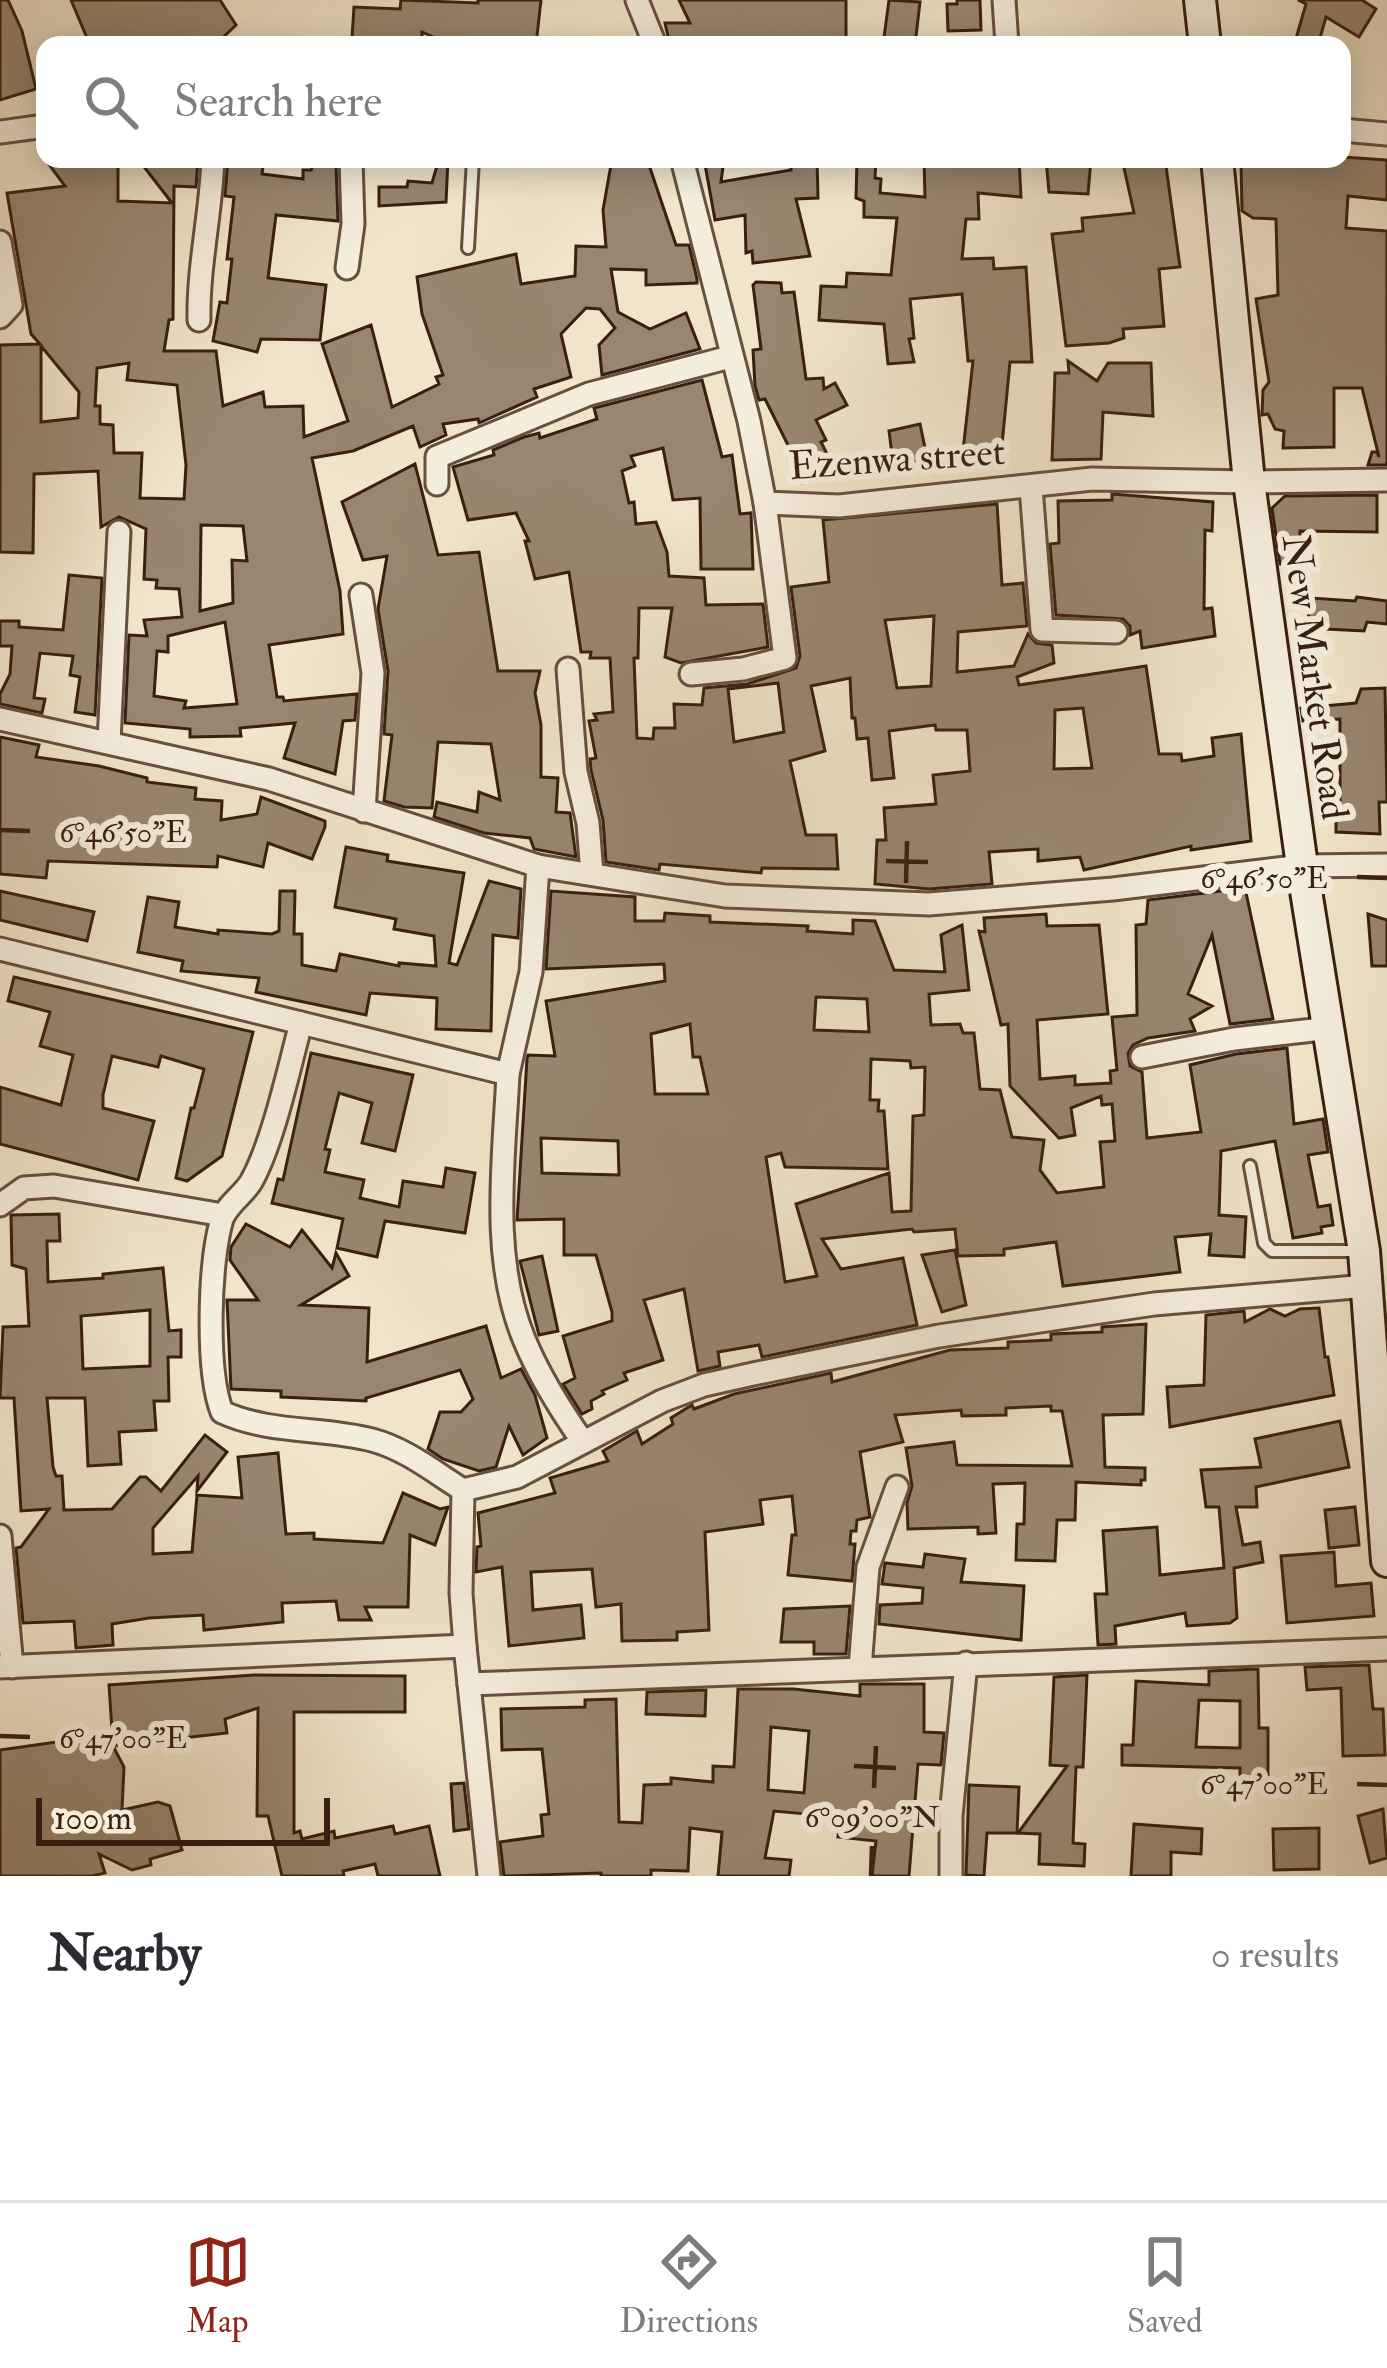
<!DOCTYPE html>
<html lang="en">
<head>
<meta charset="utf-8">
<style>
  body { margin:0; font-family:"IM FELL Double Pica",serif; background:#f7f7f7; color:#2b2b33 }
  .scale { position:absolute; left:36px; bottom:30px; width:294px; box-sizing:border-box; padding-left:12px; border:6px solid #381f0f; border-top:0; font-size:33px; line-height:42px; white-space:nowrap; color:#381f0f; -webkit-text-stroke:9px #f5eedd; paint-order:stroke }
  .list { margin:0; padding:0; list-style:none }
  h2 { display:flex; justify-content:space-between; align-items:center; height:156px; margin:0; padding:0 48px; font-size:51px }
  h2 small { font-size:39px; font-weight:400; color:#7c7c81 }
  .icon { flex:none; width:66px; height:66px; fill:none; stroke:currentColor; stroke-width:2; stroke-linecap:round; stroke-linejoin:round }
  .map { position:relative; flex:none; width:1387px; height:1876px; overflow:hidden }
  .search { position:absolute; background:#fff; box-shadow:0 6px 30px #0003; left:36px; right:36px; top:36px; height:132px; display:flex; align-items:center; gap:30px; box-sizing:border-box; padding:0 42px; border-radius:24px; color:#7c7c81; font-size:45px }
  .sheet { height:324px; background:#fff }
  nav { display:flex; justify-content:space-around; align-items:center; box-sizing:border-box; height:168px; border-top:3px solid #e1e1e2; background:#fff; font-size:33px; color:#7c7c81 }
  nav a { display:grid; justify-items:center; gap:6px }
  nav .on { color:#8f2418 }
  .map>svg:first-child { display:block }
</style>
</head>
<body>
<div class="map">
<svg width="1387" height="1876" viewBox="0 0 1387 1876">
  <rect width="100%" height="100%" fill="#f0e5ca"/>
  <filter id="stains"><feTurbulence type="fractalNoise" baseFrequency=".00167" numOctaves="4"/><feColorMatrix values="0 0 0 0 .2 0 0 0 0 .09 0 0 0 0 .02 0 0 0 .5 -.17"/></filter>
  <radialGradient id="worn" r=".72"><stop offset=".6" stop-color="#630" stop-opacity="0"/><stop offset="1" stop-color="#630" stop-opacity=".3"/></radialGradient>
  <g fill="#988670" stroke="#381f0f" stroke-width="3" fill-rule="evenodd">
    <polygon points="0,0 8,0 22,31 36,89 0,100"/>
    <polygon points="71,0 220,0 236,25 215,45 90,45"/>
    <polygon points="401,0 478,3 478,0 541,0 536,45 440,40 422,32 422,40 352,38 354,7 400,9"/>
    <polygon points="679,0 846,0 846,45 670,45 665,23 690,23"/>
    <polygon points="889,0 920,2 915,45 883,45"/>
    <polygon points="957,0 980,0 981,30 948,31 947,4 957,4"/>
    <polygon points="1298,0 1362,0 1376,9 1359,37 1326,17 1318,45 1306,45 1295,42 1306,4"/>
    <polygon points="1342,157 1387,160 1387,200 1348,196 1346,228 1387,231 1387,465 1368,465 1372,452 1377,452 1379,457 1362,388 1334,388 1334,447 1283,448 1284,431 1275,429 1268,414 1262,415 1263,390 1269,382 1256,299 1278,295 1276,219 1253,218 1242,211 1241,159"/>
    <path d="M45 159H118V201L172 203 138 159H198L196 187 174 186 173 319 169 320 164 351H216L223 406 263 392 265 407 303 406 304 437 348 421 322 344 371 325 392 407 439 384 436 377 443 375 422 314 417 277 516 254 521 284 575 276 576 246 606 247 603 210 612 159H647L676 245H689L697 279V283L646 285V270L611 269 618 312 650 329 686 313 700 349 602 375 599 345 615 328 600 309 586 308 561 334 571 377 534 389 537 397 479 423 478 419 443 424 446 435 420 447 413 426 353 451 312 458 340 591 343 634 269 645 277 697H283L284 701 357 694 355 720 343 721 335 774 284 758 295 723 240 728 241 736 190 737V729L125 723 129 635 147 636 144 620 182 617 179 589 156 588 157 580 144 579 146 529 119 517 101 527 98 471 34 474 33 553 0 552V345L40 344 31 334 7 193 65 186ZM41 346 79 392 78 418 41 422ZM129 363 127 380 177 385 186 465 184 499 140 498 142 453H114L113 425 100 424V406H95L97 368ZM201 525 243 526 247 561 232 560 233 603 200 611ZM225 622 237 704 184 708 186 701 154 696 157 651 168 652V636Z"/>
    <polygon points="228,159 264,159 262,174 303,179 303,170 311,170 314,162 336,164 338,221 276,215 268,278 326,285 320,340 261,339 257,352 213,341 220,302 227,303 232,259 227,259 234,197 225,196"/>
    <polygon points="439,159 448,159 446,202 379,206 379,187 407,187 408,181 432,183"/>
    <polygon points="704,159 724,159 721,182 791,170 791,159 817,159 818,198 796,199 810,256 753,263 752,251 746,253 745,215 715,220"/>
    <polygon points="857,159 876,159 875,178 881,179 880,193 925,197 924,159 1019,159 1021,197 978,193 979,219 966,219 962,259 993,258 994,269 1026,267 1032,362 1010,362 1001,455 963,451 973,361 968,361 962,294 910,299 914,338 909,339 914,362 888,364 884,324 819,320 821,286 846,287 847,273 891,275 897,218 864,217 864,201 856,198"/>
    <polygon points="1046,159 1091,159 1088,194 1049,192"/>
    <polygon points="1122,159 1165,159 1180,267 1159,269 1164,326 1123,329 1124,338 1109,343 1066,346 1052,234 1083,231 1082,218 1134,213"/>
    <polygon points="756,282 781,283 782,293 794,292 806,379 823,378 824,389 835,383 847,405 816,420 826,440 821,442 833,466 802,483 788,455 792,453 765,399 759,400 755,386 753,350 761,349 753,285"/>
    <polygon points="1068,361 1097,381 1108,363 1151,363 1153,416 1103,412 1101,459 1052,460 1055,373 1069,373"/>
    <path d="M702 380 722 457 732 455 740 514 751 513 753 569H701L700 498 673 500 663 448 631 456 635 466 622 471 629 503 634 502 636 524 656 522 667 552 669 576 704 578 706 605 763 604 768 647 681 663 665 657 672 608H639L638 658H634L637 738 653 739 654 728H675L674 704 702 705 704 688 747 684 796 668 800 656 791 587 829 582 823 520 997 504 1002 585 1023 583 1027 626 958 632 957 672 1014 666 1028 634 1036 643 1052 645 1054 663 1017 677 1019 685 1146 666 1159 754H1181L1182 761 1214 756 1212 738 1241 734 1251 841 1191 850V846L1084 870 1080 857 1038 861V849L989 852 992 884 929 889 875 884 877 840H886L884 808 936 804 933 775 970 771 967 730H936L935 725 889 731 894 778 872 780 868 738 857 739 855 718H852L850 678 811 686 825 751 790 761 806 835H836L838 869 762 868 761 873 660 864 659 870 606 862 603 820 591 770 590 759 596 758 589 721 597 720 594 714 613 712 610 658H590L591 652H581L569 572 535 579 525 541H529L516 513 468 520 453 467 494 455 493 450 524 437 539 433 540 438 597 419 594 408ZM934 616 931 686 897 688 885 620ZM778 683 784 732 734 742 728 689ZM1083 708 1092 768 1054 769 1055 710Z"/>
    <polygon points="920,424 929,467 894,470 889,431"/>
    <polygon points="415,464 438,555 479,552 498,671 540,671 535,693 541,725 541,777 558,778 556,812 570,813 576,857 534,849 530,838 484,833 434,817 437,802 477,812 479,792 500,800 491,744 438,742 432,808 404,807 384,801 392,735 384,734 388,671 378,609 387,556 363,560 342,502"/>
    <polygon points="1112,494 1213,502 1212,531 1205,530 1204,609 1212,608 1215,636 1142,648 1140,631 1130,635 1130,626 1123,619 1056,615 1050,544 1059,543 1058,501 1112,500"/>
    <polygon points="1377,495 1377,532 1300,531 1300,564 1280,564 1272,508 1285,496"/>
    <polygon points="69,575 102,578 95,715 75,712 80,677 70,675 73,656 40,653 34,698 45,699 42,713 0,704 0,694 10,674 12,646 0,646 0,621 19,621 19,627 63,630"/>
    <polygon points="1357,597 1387,601 1387,624 1367,622 1364,631 1307,628 1311,598 1355,601"/>
    <polygon points="1385,688 1387,802 1379,802 1380,834 1336,832 1336,812 1340,812 1340,719 1303,721 1301,708 1356,703 1361,689"/>
    <polygon points="0,737 39,745 36,757 99,766 147,778 147,782 196,788 195,799 222,801 221,820 257,814 261,797 325,821 325,827 312,859 268,843 263,867 218,856 217,867 48,861 46,878 0,874"/>
    <polygon points="346,847 388,855 387,861 464,873 449,963 457,965 489,881 521,889 518,938 493,935 491,1031 436,1029 437,998 370,993 366,1015 256,992 259,978 181,971 183,961 138,952 148,897 179,902 175,927 218,934 218,930 272,934 279,931 280,891 295,891 294,934 302,934 302,965 336,971 340,954 399,966 399,963 436,966 434,936 394,929 396,919 335,907"/>
    <path d="M1245 888 1273 1019 1230 1024 1212 935 1188 994 1212 1006 1190 1019 1195 1031 1148 1038 1133 1045 1128 1053 1130 1066 1142 1072 1147 1138 1201 1132 1190 1065 1236 1054 1287 1048 1294 1124 1323 1119 1328 1152 1308 1155 1318 1207 1330 1205 1333 1225 1321 1227 1322 1233 1293 1238 1275 1141 1221 1151 1219 1215 1246 1217 1244 1257 1209 1255 1211 1234 1175 1237 1180 1272 1063 1286 1056 1242 1004 1249V1255L958 1256 955 1229 914 1232 912 1229 822 1239 841 1269 903 1258 917 1325 762 1357 759 1345 718 1352 720 1366 698 1371 684 1289 644 1300 663 1360 624 1373 627 1380 602 1391 604 1394 591 1401 592 1409 582 1414 563 1384 575 1378 563 1336 612 1321V1312L596 1255H564V1219L517 1220 527 1059 528 1055 555 1056 546 1001 665 981 664 964 546 969 551 891 635 897V921H664L665 913 710 916V922L808 926 807 931 853 934V920L875 921 894 970 945 972 941 935 962 925 969 990 929 994 931 1025 960 1024 963 1033H974L980 1089 1000 1090 1012 1137 1044 1140 1040 1170 1057 1193 1104 1187 1100 1142 1115 1141 1112 1104 1102 1105 1101 1096 1071 1108 1075 1135 1059 1138 1010 1086 1008 1024 1001 1025 979 931 985 932 984 918 1046 914 1047 926 1099 925 1108 1014 1037 1020 1040 1079 1075 1076V1085L1111 1083 1110 1071 1117 1070 1112 1017 1137 1015 1136 925 1146 924 1148 900ZM816 997 867 999 869 1032 814 1030ZM690 1024 693 1057H700L708 1094H655L651 1034ZM871 1059 910 1061 911 1068 925 1067 924 1115 913 1116 911 1211 892 1212 889 1173 796 1204 817 1276 785 1282 766 1157 781 1153 785 1167 888 1169 884 1111H878L879 1100H870ZM541 1138 618 1141 619 1175 542 1173Z"/>
    <polygon points="0,891 94,912 87,941 0,920"/>
    <polygon points="1368,914 1387,920 1387,966 1372,966"/>
    <polygon points="14,977 253,1032 222,1156 187,1181 176,1178 191,1108 194,1108 204,1069 161,1056 158,1067 112,1056 103,1095 103,1108 154,1121 138,1180 0,1144 0,1087 61,1105 73,1055 40,1046 50,1012 8,1001"/>
    <polygon points="311,1053 413,1075 395,1151 362,1143 372,1103 339,1093 325,1149 330,1150 325,1172 364,1180 360,1198 399,1207 403,1181 443,1187 446,1168 475,1173 465,1233 385,1221 377,1257 337,1248 343,1219 272,1203 278,1179 283,1180"/>
    <path d="M59 1214 60 1241H47L48 1282 103 1278V1274L163 1268 169 1331 181 1330V1357H168L169 1401H154L156 1430 119 1432 121 1464 88 1466 85 1398H47L53 1467 56 1476H62L64 1510 112 1509 140 1477H146L161 1491 205 1435 227 1452 197 1491 198 1476 153 1528V1554L192 1552 197 1495 242 1498 238 1457 278 1453 286 1534 314 1533V1539L383 1543 403 1493 440 1509 448 1507 435 1545 410 1535 408 1607H365L371 1620H339L336 1601 282 1603 283 1622 204 1630 203 1615 149 1618 112 1624 113 1645 76 1648 74 1621 23 1623 16 1548 21 1547 49 1509 21 1511 14 1398H0L3 1327 29 1326 26 1269 12 1265 11 1215ZM150 1310V1366L83 1369 81 1316Z"/>
    <polygon points="246,1224 290,1247 302,1230 332,1268 336,1253 349,1276 301,1305 369,1308 367,1362 486,1326 501,1378 521,1369 535,1395 547,1438 523,1455 509,1426 496,1467 479,1471 443,1459 428,1449 440,1412 461,1412 473,1399 460,1370 366,1398 366,1401 281,1397 281,1391 231,1389 227,1300 258,1300 230,1260 231,1247"/>
    <polygon points="955,1250 966,1305 942,1312 922,1255"/>
    <polygon points="542,1256 558,1331 539,1335 520,1261"/>
    <polygon points="1319,1308 1325,1357 1328,1357 1334,1395 1170,1427 1167,1387 1204,1385 1206,1315 1244,1311 1245,1322 1270,1309 1285,1316 1300,1309"/>
    <polygon points="1146,1324 1143,1414 1103,1415 1105,1467 1145,1468 1145,1480 1141,1480 1141,1485 1076,1482 1075,1520 1057,1520 1055,1561 1016,1560 1017,1524 1024,1524 1025,1483 993,1484 996,1533 978,1534 978,1527 908,1529 907,1503 912,1486 906,1448 954,1442 957,1465 1072,1466 1062,1411 1051,1411 1051,1406 1006,1408 1006,1415 962,1416 961,1410 895,1415 903,1442 860,1452 870,1517 857,1520 856,1531 851,1531 850,1544 855,1544 852,1581 788,1575 792,1535 796,1535 792,1496 760,1500 763,1524 705,1532 709,1630 677,1632 677,1640 622,1641 621,1604 596,1607 592,1569 531,1572 533,1610 581,1605 584,1638 509,1646 502,1567 476,1572 477,1547 481,1546 478,1513 555,1493 550,1478 608,1461 603,1451 637,1431 642,1444 673,1424 671,1418 692,1405 694,1409 734,1394 831,1373 832,1382 950,1350 1008,1348 1008,1342 1051,1340 1051,1334 1102,1332 1102,1327"/>
    <polygon points="1340,1421 1349,1467 1256,1487 1257,1507 1236,1507 1243,1545 1260,1542 1263,1562 1234,1568 1237,1618 1230,1623 1187,1626 1185,1613 1115,1626 1116,1644 1098,1645 1095,1594 1107,1594 1103,1531 1157,1527 1160,1575 1224,1568 1219,1507 1206,1507 1201,1470 1261,1467 1255,1439"/>
    <polygon points="1355,1507 1359,1545 1329,1548 1325,1510"/>
    <polygon points="1334,1552 1336,1586 1371,1583 1374,1616 1287,1623 1281,1556"/>
    <polygon points="925,1554 965,1559 961,1582 1024,1586 1021,1640 879,1624 880,1605 922,1603 923,1588 882,1584 885,1563 923,1567"/>
    <polygon points="850,1606 846,1654 814,1654 814,1642 781,1642 784,1609"/>
    <polygon points="1369,1665 1373,1709 1383,1709 1385,1755 1343,1756 1341,1688 1307,1690 1305,1667"/>
    <path d="M1258 1669 1259 1728H1268V1780H1240V1768L1122 1765V1745H1133L1136 1681 1209 1685V1671ZM1199 1700 1240 1701V1748L1196 1747Z"/>
    <polygon points="254,1675 405,1676 405,1712 294,1712 294,1833 300,1831 302,1839 334,1831 335,1838 393,1826 395,1834 429,1826 440,1876 378,1876 375,1864 343,1871 344,1876 282,1876 268,1816 257,1816 258,1708 225,1719 227,1733 113,1746 109,1685"/>
    <polygon points="1087,1675 1083,1767 1076,1767 1073,1843 1085,1844 1084,1866 1039,1864 1040,1834 1018,1833 1067,1766 1050,1765 1054,1677"/>
    <path d="M860 1684H924V1732L944 1733 941 1765 918 1764 909 1876H872L876 1841 838 1837 840 1817 774 1811 765 1858 791 1860 789 1876H718L722 1832 690 1828 688 1871 651 1870V1876H601V1873L504 1876 500 1842 543 1836 541 1815 549 1814 542 1749 502 1750 501 1709 585 1707V1700L616 1699 619 1822 642 1823 644 1785 671 1784V1778L713 1782V1766L734 1767 738 1689H794L860 1696ZM771 1727 809 1731 804 1793 768 1790Z"/>
    <polygon points="706,1690 705,1716 646,1714 647,1692"/>
    <polygon points="92,1737 112,1744 124,1767 122,1810 158,1802 170,1806 182,1850 150,1859 151,1865 132,1870 99,1854 105,1873 92,1876 0,1876 0,1750"/>
    <polygon points="464,1783 469,1829 454,1831 451,1784"/>
    <polygon points="969,1785 1019,1787 1017,1833 987,1833 984,1876 966,1875"/>
    <polygon points="1383,1809 1387,1858 1370,1863 1358,1816"/>
    <polygon points="1134,1824 1202,1829 1201,1854 1171,1852 1171,1876 1131,1876"/>
    <polygon points="1319,1828 1319,1869 1274,1870 1273,1829"/>
  </g>
  <g fill="none" stroke-linecap="round" stroke-linejoin="round">
    <defs>
      <g id="lane">
        <polyline points="468,248 473,159"/>
        <polyline points="1250,1166 1264,1243 1272,1251 1359,1251"/>
      </g>
      <g id="street">
        <polyline points="637,0 655,45"/>
        <polyline points="1004,0 1007,45"/>
        <polyline points="1342,130 1387,134"/>
        <polyline points="0,132 45,126"/>
        <polyline points="682,159 749,421 765,503 839,506 1092,479 1249,482 1387,480"/>
        <polyline points="0,242 11,305 0,317"/>
        <polyline points="347,268 353,224 351,159"/>
        <path d="M199 320C198 266 211 213 213 159"/>
        <polyline points="437,484 437,457 589,394 730,357"/>
        <polyline points="1031,487 1042,630 1116,632"/>
        <polyline points="361,595 373,673 364,811"/>
        <polyline points="568,669 576,772 588,823 592,874"/>
        <polyline points="691,674 743,669 785,658 765,503"/>
        <polyline points="0,719 269,779 538,866 725,896 929,904 1113,889 1302,866 1387,865"/>
        <polyline points="109,742 119,532"/>
        <polyline points="0,949 301,1023"/>
        <polyline points="1142,1057 1234,1039 1331,1028"/>
        <path d="M508 1074C504 1160 490 1257 524 1339 539 1376 560 1409 583 1442"/>
        <polyline points="0,1205 24,1188 54,1186 223,1215"/>
        <path d="M463 1490C434 1472 406 1449 372 1440 322 1427 270 1434 222 1412 206 1371 209 1262 222 1219 227 1205 243 1195 251 1182 273 1143 289 1068 301 1023L508 1074 531 972 538 866"/>
        <polyline points="0,1536 12,1667"/>
        <polyline points="465,1646 461,1593 463,1490 517,1477 662,1401 704,1385 753,1374 939,1336 1154,1304 1367,1286"/>
        <polyline points="0,1667 465,1646 469,1684"/>
        <polyline points="860,1668 868,1567 897,1487"/>
        <polyline points="489,1876 469,1684 1387,1649"/>
        <polyline points="951,1876 951,1816 966,1663"/>
      </g>
      <g id="secondary">
        <polyline points="1200,0 1205,45"/>
        <polyline points="1217,159 1249,482 1302,866 1364,1251 1387,1561"/>
      </g>
    </defs>
    <use href="#lane" stroke="#66503e" stroke-width="16"/>
    <use href="#street" stroke="#66503e" stroke-width="27"/>
    <use href="#secondary" stroke="#381f0f" stroke-width="36"/>
    <use href="#lane" stroke="#f5eedd" stroke-width="10"/>
    <use href="#street" stroke="#f5eedd" stroke-width="21"/>
    <use href="#secondary" stroke="#f5eedd" stroke-width="30"/>
  </g>
  <path fill="none" stroke="#381f0f" stroke-width="4.5" d="M0 830 30 831M886 861 928 862M1357 877 1387 878M906 883 907 841M0 1736 30 1737M854 1766 896 1768M1357 1784 1387 1785M874 1788 876 1746M871 1876 872 1846"/>
  <g text-anchor="middle" dominant-baseline="central" stroke-width="12" stroke-linejoin="round" paint-order="stroke">
    <g font-size="39" fill="#381f0f" stroke="#f5eedd">
      <text transform="translate(897 459) rotate(-4)">Ezenwa street</text>
      <text transform="translate(1315 677) rotate(82)">New Market Road</text>
    </g>
  </g>
  <g font-size="30" text-anchor="middle" fill="#381f0f" stroke="#f5eedd" stroke-width="12" stroke-linejoin="round" paint-order="stroke">
    <text x="123" y="842">6°46'50"E</text>
    <text x="1264" y="888">6°46'50"E</text>
    <text x="123" y="1748">6°47'00"E</text>
    <text x="1264" y="1794">6°47'00"E</text>
    <text x="872" y="1827">6°09'00"N</text>
  </g>
  <rect width="100%" height="100%" filter="url(#stains)"/>
  <rect width="100%" height="100%" fill="url(#worn)"/>
</svg>
<div class="scale">100 m</div>
<div class="search"><svg class="icon" aria-label="search" viewBox="0 0 24 24"><circle cx="10" cy="10" r="6"/><path d="M15 15l6 6"/></svg>Search here</div>
</div>
<section class="sheet">
<h2>Nearby<small>0 results</small></h2>
<ul class="list">
</ul>
</section>
<nav>
<a class="on"><svg class="icon" aria-label="map" viewBox="0 0 24 24"><path d="M3 6l6-2 6 2 6-2v14l-6 2-6-2-6 2zM9 4v14M15 6v14"/></svg>Map</a>
<a><svg class="icon" aria-label="directions" viewBox="0 0 24 24"><path d="M12 3l9 9-9 9-9-9zM9 14v-3h6M13 9l2 2-2 2"/></svg>Directions</a>
<a><svg class="icon" aria-label="saved" viewBox="0 0 24 24"><path d="M7 4h10v16l-5-4-5 4z"/></svg>Saved</a>
</nav>
</body>
</html>
